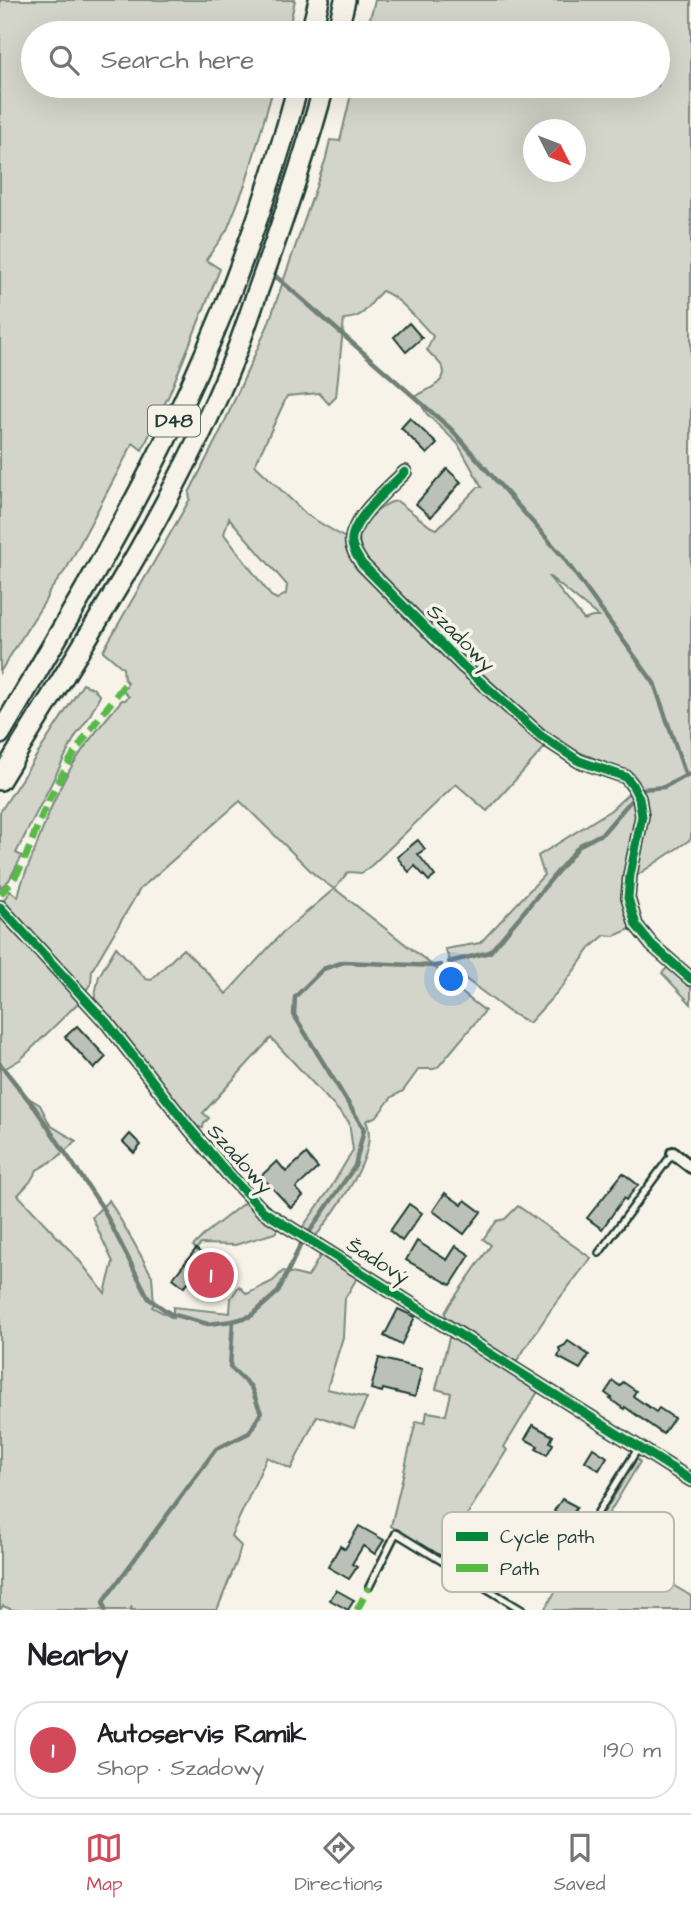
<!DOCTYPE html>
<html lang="en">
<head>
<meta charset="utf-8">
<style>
  body { margin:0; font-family:"Architects Daughter",sans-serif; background:#f2f2f2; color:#202124 }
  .compass { position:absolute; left:523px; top:119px; width:63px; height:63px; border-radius:50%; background:#fff; box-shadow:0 7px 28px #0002; rotate:132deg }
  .you { position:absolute; left:452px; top:980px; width:24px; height:24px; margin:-18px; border:5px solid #fff; border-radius:50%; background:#1a73e8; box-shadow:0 0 0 10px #1a73e833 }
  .badge { display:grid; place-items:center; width:46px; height:46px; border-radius:50%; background:#d1495b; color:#fff; font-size:23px; font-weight:700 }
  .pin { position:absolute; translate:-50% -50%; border:4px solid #fff; box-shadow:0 2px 7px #0006 }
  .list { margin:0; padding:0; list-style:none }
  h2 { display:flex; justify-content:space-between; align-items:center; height:91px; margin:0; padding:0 28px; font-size:30px }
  h2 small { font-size:23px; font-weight:400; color:#757577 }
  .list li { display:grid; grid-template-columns:46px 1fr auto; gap:21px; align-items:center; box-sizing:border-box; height:98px; margin:0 14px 14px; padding:0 14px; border:2px solid #e0e0e0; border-radius:28px }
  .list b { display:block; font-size:26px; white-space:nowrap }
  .list p { margin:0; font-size:23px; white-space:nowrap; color:#757577 }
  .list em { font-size:23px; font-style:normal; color:#757577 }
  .icon { flex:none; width:38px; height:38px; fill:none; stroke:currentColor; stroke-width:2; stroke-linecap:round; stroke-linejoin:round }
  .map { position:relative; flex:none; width:691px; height:1610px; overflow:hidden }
  .search { position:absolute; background:#fff; box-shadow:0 7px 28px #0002; left:21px; right:21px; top:21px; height:77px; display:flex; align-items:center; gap:18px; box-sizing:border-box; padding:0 24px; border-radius:38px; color:#757577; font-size:26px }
  .sheet { height:203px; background:#fff }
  nav { display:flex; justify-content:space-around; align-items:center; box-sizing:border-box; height:98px; border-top:2px solid #e0e0e0; background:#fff; font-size:19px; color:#757577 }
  nav a { display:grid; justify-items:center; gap:4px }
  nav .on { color:#d1495b }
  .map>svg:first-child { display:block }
</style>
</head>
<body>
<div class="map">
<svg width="691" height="1610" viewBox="0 0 691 1610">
  <rect width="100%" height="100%" fill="#f7f3e8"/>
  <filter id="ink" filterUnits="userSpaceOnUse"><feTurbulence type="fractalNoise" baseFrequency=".0143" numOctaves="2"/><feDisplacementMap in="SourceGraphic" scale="14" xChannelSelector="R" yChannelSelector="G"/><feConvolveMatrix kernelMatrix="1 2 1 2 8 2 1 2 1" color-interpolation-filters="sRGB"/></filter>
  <g filter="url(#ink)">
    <g fill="#d3d5ca" stroke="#79897f" stroke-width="2" fill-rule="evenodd">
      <polygon points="0,0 295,0 288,33 33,33 33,86 274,86 246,182 227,230 206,260 220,269 169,395 142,450 133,443 67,568 49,592 45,601 0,672"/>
      <path d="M375 0H691V839L639 874 623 888 633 928 614 936 605 935 592 946 562 987 529 1023 509 1012 454 970 445 949 480 943 544 875 538 856 611 810 639 784C616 761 582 758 555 739 527 720 503 695 479 672 447 641 415 610 383 578 365 558 345 537 374 514 382 507 387 502 397 501L431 527 437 529 478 487H482L458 444 427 414 416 396C425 391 449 382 443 368 440 362 432 356 427 350L433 336C420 323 400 297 382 291 368 304 367 318 344 319L336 397 329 404 319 393 287 396 255 465 307 515 347 539 348 549 355 562 547 745 487 811 456 784 373 864 362 873 348 872 335 889 437 969 452 985 485 1011 439 1066 434 1069H419L403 1091 392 1097 377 1116 366 1121C381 1152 334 1212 316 1236L302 1228 330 1189 353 1150 349 1122 271 1038 203 1113 209 1118 204 1123 203 1128 194 1126 115 1022 94 1000 99 976 116 947 146 979 151 980 183 949 208 973 226 994 282 933 334 889 315 875 240 801 140 889 92 970 91 983 85 992 3 901 10 891 18 897C21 880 29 866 35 850 45 822 56 792 72 766 87 742 104 721 122 700H125L129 697 123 691 128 683 124 679 123 668 103 651 190 499 189 493 221 430 268 325 326 158 330 140 340 141 353 86H658V33H366ZM534 130H576V172H534ZM229 518 287 585 286 594 277 599 271 596 224 534ZM549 577H550L599 617H592L584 620Z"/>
      <polygon points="83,684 93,688 100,696 89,717 75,737 16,853 22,856 9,880 0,888 0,812"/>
      <polygon points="0,914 79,999 79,1002 21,1059 6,1068 19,1092 40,1105 50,1125 76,1141 57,1158 37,1170 30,1182 18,1195 78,1259 105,1293 113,1262 92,1217 109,1200 134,1243 152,1276 154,1304 152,1307 173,1318 173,1307 230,1313 231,1298 239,1286 247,1294 273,1281 283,1271 308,1277 321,1254 357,1278 345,1298 343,1337 327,1389 367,1398 354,1428 317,1416 291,1469 267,1457 231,1536 241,1546 237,1561 217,1610 131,1610 132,1606 130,1610 13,1610 3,1606 0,1610"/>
      <polygon points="668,967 691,987 691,1004 662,973"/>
      <polygon points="245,1202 265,1220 278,1228 275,1233 235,1245 201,1244 196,1249 193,1246 206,1233"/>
      <polygon points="518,1206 591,1258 552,1308 516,1362 446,1317 445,1313 450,1304 491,1245 483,1239 497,1221 505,1219"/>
      <polygon points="453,1336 539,1390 504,1447 507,1450 441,1557 391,1526 416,1421 425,1423 427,1412 446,1415 451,1393 436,1389 449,1338"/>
      <polygon points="637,1459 640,1462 594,1538 691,1596 691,1610 544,1610"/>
    </g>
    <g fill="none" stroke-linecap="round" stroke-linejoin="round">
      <g stroke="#6f8077" stroke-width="4.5">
        <polyline points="272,273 451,429 563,557 654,683 686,776"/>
        <polyline points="449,962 490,952 580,845 603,833 634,797 642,789 664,787 691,773"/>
        <polyline points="0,1064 35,1108 102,1207 149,1299 171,1314 208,1324 233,1321"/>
        <polyline points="105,1610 103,1602 216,1449 249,1433 261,1413 251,1387 230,1367 233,1321 251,1316 278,1292 301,1244 355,1166 364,1129 294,1015 295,997 323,969 344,962 435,966 441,965"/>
      </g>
    </g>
    <g fill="#bbc1b6" stroke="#1f3d34" stroke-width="2">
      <polygon points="409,323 422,338 406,352 394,337"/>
      <polygon points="410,418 437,444 427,454 401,428"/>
      <polygon points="447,469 461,482 431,517 416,504"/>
      <polygon points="418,840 425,849 418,854 435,876 429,881 415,866 409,872 397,857"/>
      <polygon points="77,1026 106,1057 94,1069 65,1037"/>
      <polygon points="130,1134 141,1145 134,1153 123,1142"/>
      <polygon points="306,1154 318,1168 296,1188 303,1196 291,1208 261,1176 277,1161 286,1172"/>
      <polygon points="623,1173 638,1185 626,1200 624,1198 602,1229 587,1218"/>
      <polygon points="445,1193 462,1205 465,1200 481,1212 464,1234 433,1211"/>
      <polygon points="409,1204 422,1213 402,1241 390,1231"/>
      <polygon points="417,1241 447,1260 456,1246 470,1255 451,1285 406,1260"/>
      <polygon points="196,1249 225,1272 211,1290 202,1283 198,1287 189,1281 184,1287 173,1278"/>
      <polygon points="398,1309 415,1317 401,1345 384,1336"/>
      <polygon points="568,1341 589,1355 580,1369 558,1357 560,1352 559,1348 565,1345"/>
      <polygon points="379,1358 422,1369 415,1397 383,1389 382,1392 371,1389"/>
      <polygon points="613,1381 620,1386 623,1382 636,1391 633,1396 656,1412 659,1408 674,1418 663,1434 625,1407 624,1409 610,1399 612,1398 605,1393"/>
      <polygon points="533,1425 553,1436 550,1442 553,1444 547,1455 536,1449 538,1446 525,1439"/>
      <polygon points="593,1448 607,1457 599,1470 585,1461"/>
      <polygon points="562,1499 577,1507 569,1520 554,1511"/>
      <polygon points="359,1526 384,1540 375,1554 363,1546 352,1564 357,1567 349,1579 328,1567 340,1546 345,1549"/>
      <polygon points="336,1590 354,1600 348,1610 330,1600"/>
    </g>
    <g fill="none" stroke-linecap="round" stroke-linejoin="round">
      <defs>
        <g id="lane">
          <polyline points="599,1253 673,1153"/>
          <polyline points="568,1560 639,1447"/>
          <polyline points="369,1587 396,1533 522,1610"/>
        </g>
        <g id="street">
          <path d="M405 472C390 487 348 522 352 544 353 551 358 558 362 564L463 666 541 736 579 761 626 777 633 786 639 798 642 816 630 875 628 898 636 925 652 945 691 979"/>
          <polyline points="0,907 107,1023 190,1129 228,1174 263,1211 691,1480"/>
          <polyline points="673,1153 691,1167"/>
        </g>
        <g id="highway">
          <polyline points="311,33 319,0"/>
          <polyline points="337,33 345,0"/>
          <path d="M0 734C44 659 89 586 130 509 202 375 259 232 298 86"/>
          <path d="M0 780C79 650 164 522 224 382 237 353 247 323 257 293 282 224 305 156 324 86"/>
        </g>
      </defs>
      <use href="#lane" stroke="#1f3d34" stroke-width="10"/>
      <use href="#street" stroke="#1f3d34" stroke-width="16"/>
      <use href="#highway" stroke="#1f3d34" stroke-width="24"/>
      <use href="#lane" stroke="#f7f3e8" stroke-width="5"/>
      <use href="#street" stroke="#f7f3e8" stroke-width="10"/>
      <use href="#highway" stroke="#f7f3e8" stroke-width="19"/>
      <g stroke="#58b947" stroke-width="7" stroke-dasharray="14 7" stroke-linecap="butt">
        <path d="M0 894C18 878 25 860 33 838 41 816 51 794 63 773 80 741 103 713 125 684"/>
        <polyline points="357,1610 369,1587"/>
      </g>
      <defs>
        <g id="cycleway">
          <path d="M405 472C390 487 348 522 352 544 353 551 358 558 362 564L463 666 541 736 579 761 626 777 633 786 639 798 642 816 630 875 628 898 636 925 652 945 691 979"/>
          <polyline points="0,907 107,1023 190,1129 228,1174 263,1211 691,1480"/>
        </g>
      </defs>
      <use href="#cycleway" stroke="#f7f3e8" stroke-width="13"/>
      <use href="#cycleway" stroke="#00873e" stroke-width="9"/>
    </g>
  </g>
  <g text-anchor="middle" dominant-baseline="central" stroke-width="7" stroke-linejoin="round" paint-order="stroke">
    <rect fill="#f7f3e8" stroke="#60746a" stroke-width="2" x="148" y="405.5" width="52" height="31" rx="5"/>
    <g font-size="19" font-weight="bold" fill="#1f3d34">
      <text x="174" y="421">D48</text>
    </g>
    <g font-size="21" fill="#1f3d34" stroke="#f7f3e8">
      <text transform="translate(461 638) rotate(45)">Szadowy</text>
      <text transform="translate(240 1159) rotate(48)">Szadowy</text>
      <text transform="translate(378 1261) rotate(32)">Šadový</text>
    </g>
  </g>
  <rect x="442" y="1512" width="232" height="80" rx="10" fill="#f7f3e8" stroke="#b6bcb2" stroke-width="2"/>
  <rect x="456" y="1532" width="32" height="9" fill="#00873e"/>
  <rect x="456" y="1564" width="32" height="8" fill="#58b947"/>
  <g font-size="19" fill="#1f3d34">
    <text x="500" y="1543">Cycle path</text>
    <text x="500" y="1575">Path</text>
  </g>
</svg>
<svg class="compass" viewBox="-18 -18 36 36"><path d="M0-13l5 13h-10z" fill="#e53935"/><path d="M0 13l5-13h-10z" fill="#757577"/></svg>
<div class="you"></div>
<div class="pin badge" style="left:211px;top:1275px">1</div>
<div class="search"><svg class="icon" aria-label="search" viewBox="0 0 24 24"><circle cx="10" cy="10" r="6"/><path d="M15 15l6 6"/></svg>Search here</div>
</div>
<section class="sheet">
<h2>Nearby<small></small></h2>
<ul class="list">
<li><span class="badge">1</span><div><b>Autoservis Ramik</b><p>Shop · Szadowy</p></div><em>190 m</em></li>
</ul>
</section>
<nav>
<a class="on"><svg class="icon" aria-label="map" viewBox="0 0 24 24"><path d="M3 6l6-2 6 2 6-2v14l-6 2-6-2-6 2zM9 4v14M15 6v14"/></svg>Map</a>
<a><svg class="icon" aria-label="directions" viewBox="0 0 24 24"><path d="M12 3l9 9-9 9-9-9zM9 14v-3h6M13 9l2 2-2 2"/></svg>Directions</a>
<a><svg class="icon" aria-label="saved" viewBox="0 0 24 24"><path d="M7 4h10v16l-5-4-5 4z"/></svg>Saved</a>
</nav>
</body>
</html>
